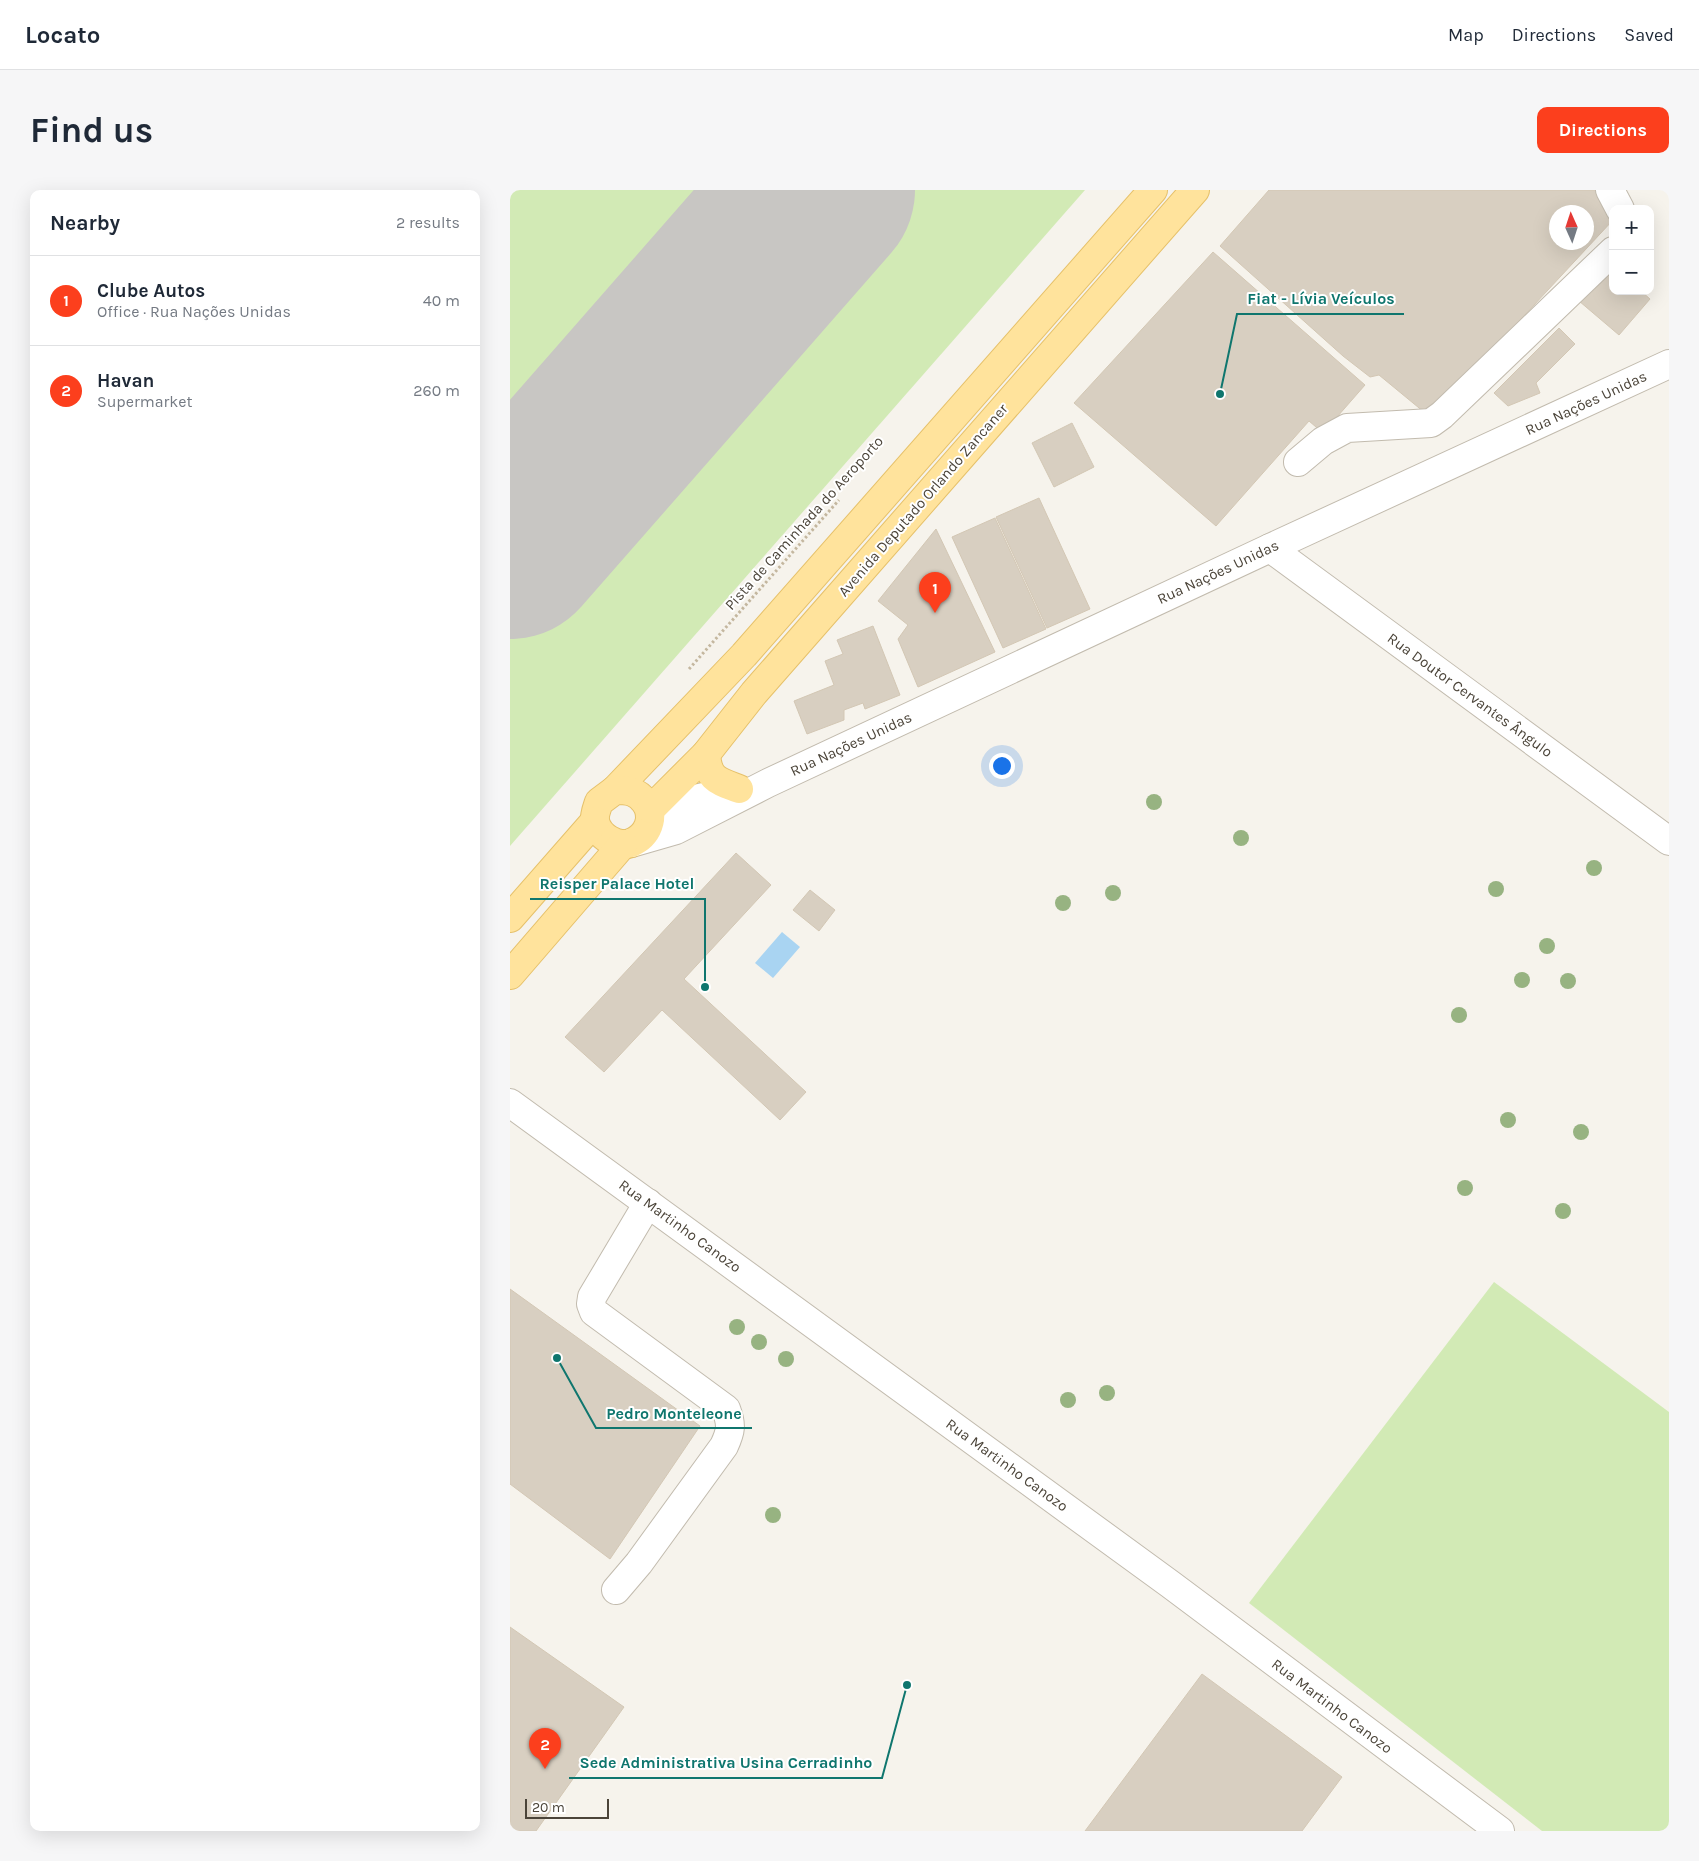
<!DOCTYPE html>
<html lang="en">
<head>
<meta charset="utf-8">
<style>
  body { margin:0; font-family:Karla,sans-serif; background:#f6f6f7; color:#1f2937 }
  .controls { position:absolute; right:15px; top:15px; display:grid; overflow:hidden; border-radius:10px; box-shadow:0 5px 20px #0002 }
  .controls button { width:45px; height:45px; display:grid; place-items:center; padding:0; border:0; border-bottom:1px solid #e0e1e3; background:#fff; color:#1f2937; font:25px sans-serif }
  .compass { position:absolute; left:1039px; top:15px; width:45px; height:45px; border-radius:50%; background:#fff; box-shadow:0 5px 20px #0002; rotate:357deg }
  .scale { position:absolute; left:15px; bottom:12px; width:84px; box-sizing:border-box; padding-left:5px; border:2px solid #4b4439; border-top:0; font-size:14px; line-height:18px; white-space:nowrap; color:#4b4439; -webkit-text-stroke:4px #fff; paint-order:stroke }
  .you { position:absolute; left:491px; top:575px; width:18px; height:18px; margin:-12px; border:4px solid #fff; border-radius:50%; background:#1a73e8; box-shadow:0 0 0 8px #1a73e833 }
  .badge { display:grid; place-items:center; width:32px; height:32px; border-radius:50%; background:#fc3f1d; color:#fff; font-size:16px; font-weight:700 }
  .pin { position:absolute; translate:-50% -41px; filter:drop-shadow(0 1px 2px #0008) }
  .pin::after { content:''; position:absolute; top:26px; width:18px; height:15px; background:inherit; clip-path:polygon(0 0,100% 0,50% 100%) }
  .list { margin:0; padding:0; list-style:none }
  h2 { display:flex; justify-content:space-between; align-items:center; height:65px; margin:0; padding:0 20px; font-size:21px }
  h2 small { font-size:16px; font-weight:400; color:#747a83 }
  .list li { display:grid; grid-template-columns:32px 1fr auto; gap:15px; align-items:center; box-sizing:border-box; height:90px; padding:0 20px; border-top:1px solid #e0e1e3 }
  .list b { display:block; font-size:19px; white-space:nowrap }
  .list p { margin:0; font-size:16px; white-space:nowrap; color:#747a83 }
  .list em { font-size:16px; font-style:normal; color:#747a83 }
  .map { position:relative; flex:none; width:1159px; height:1641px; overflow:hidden; border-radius:10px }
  header { display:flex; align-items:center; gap:30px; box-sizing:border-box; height:70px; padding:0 25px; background:#fff; border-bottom:1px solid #e0e1e3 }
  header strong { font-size:24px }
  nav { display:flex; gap:28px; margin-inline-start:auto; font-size:18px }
  .intro { display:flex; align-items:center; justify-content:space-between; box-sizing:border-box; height:120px; padding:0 30px }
  h1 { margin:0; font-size:35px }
  .button { padding:12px 22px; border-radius:10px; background:#fc3f1d; color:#fff; font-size:18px; font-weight:700 }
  main { display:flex; gap:30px; padding:0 30px }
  aside { flex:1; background:#fff; border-radius:10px; box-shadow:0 5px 20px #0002 }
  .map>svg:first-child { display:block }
</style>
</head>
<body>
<header>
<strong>Locato</strong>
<nav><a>Map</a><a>Directions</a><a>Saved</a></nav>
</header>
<div class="intro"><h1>Find us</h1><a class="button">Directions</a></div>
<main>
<aside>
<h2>Nearby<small>2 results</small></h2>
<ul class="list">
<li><span class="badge">1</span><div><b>Clube Autos</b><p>Office · Rua Nações Unidas</p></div><em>40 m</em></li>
<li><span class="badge">2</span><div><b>Havan</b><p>Supermarket</p></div><em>260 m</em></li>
</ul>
</aside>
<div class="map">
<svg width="1159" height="1641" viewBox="0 0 1159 1641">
  <rect width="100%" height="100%" fill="#f6f3ec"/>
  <g fill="#d2eab5">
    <polygon points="0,0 246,0 0,280"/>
    <polygon points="377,0 575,0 0,656 0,433"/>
    <polygon points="984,1092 1159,1222 1159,1641 1032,1641 739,1413"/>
  </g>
  <polygon fill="#a9d4f2" points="272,742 290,757 263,788 245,773"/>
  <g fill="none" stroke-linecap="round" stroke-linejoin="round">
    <polyline stroke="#c8c6c3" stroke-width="190" points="0,354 310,0"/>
  </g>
  <g fill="#d8cfc1" stroke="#d3c7b4" fill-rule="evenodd">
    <path d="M759 0H1091L1103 30 920 227 869 185 860 187 833 166 710 56ZM1046 22H1076V52H1046Z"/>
    <polygon points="703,62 855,195 813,243 799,231 706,336 564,213"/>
    <polygon points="1103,77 1103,101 1131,101 1140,109 1109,145 1069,111"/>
    <polygon points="1049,138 1065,154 1026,193 1030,203 998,216 984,203"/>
    <polygon points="562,233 584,277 544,297 522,253"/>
    <polygon points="529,308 580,419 537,438 486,327"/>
    <polygon points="485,328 536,439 493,458 442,347"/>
    <polygon points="426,339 485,462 408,497 388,449 398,435 368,411"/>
    <polygon points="363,436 390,505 355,519 353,513 334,520 334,530 297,544 284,511 324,495 315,471 333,464 327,450"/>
    <polygon points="226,663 261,695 174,789 296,902 270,930 152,820 94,882 55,847"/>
    <polygon points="300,700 325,720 309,741 283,720"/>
    <polygon points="0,1099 190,1236 100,1369 0,1294"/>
    <polygon points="0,1437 114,1517 26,1641 0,1641"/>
    <polygon points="692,1484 832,1587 792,1641 575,1641"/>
  </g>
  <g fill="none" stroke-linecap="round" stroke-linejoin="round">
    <defs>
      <g id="minor">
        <polyline points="1100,0 1110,19"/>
        <polyline points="788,272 813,251 837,238 921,233 932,225 1103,61"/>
        <polyline points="760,358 1159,651"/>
        <polyline points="141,619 225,600"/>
        <polyline points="121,653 166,640 258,593 760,358 1159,174"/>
        <polyline points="0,913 660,1394 990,1641"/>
        <path d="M106 1400 129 1373 214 1256C221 1241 222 1235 216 1219L84 1122 81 1114 82 1107 138 1013"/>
      </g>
      <g id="major">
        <path d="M196 564C198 590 208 591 229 599"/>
        <polyline points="105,600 234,465 643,0"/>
        <path d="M105 600C118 600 127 601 135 612 146 627 138 646 121 653 107 658 88 646 85 631 84 625 87 618 89 612Z"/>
        <polyline points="141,619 196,564 244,503 685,0"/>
        <polyline points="0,728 85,631"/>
        <polyline points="0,785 113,654"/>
      </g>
    </defs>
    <use href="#minor" stroke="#c2bbae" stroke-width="30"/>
    <use href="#major" stroke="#e6c16a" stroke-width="30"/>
    <polyline stroke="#c4b79f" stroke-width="3" stroke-dasharray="2.5 2.5" stroke-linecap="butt" points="179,479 329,310"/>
    <use href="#minor" stroke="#fff" stroke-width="28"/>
    <use href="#major" stroke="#ffe39c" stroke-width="28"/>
  </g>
  <g fill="#97b381">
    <circle cx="644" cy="612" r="8"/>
    <circle cx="731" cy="648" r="8"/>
    <circle cx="1084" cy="678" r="8"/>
    <circle cx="986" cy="699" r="8"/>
    <circle cx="603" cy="703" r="8"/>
    <circle cx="553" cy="713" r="8"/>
    <circle cx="1037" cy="756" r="8"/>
    <circle cx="1012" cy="790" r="8"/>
    <circle cx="1058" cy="791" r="8"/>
    <circle cx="949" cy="825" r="8"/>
    <circle cx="998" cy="930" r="8"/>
    <circle cx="1071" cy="942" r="8"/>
    <circle cx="955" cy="998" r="8"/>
    <circle cx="1053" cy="1021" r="8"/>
    <circle cx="227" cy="1137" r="8"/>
    <circle cx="249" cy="1152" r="8"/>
    <circle cx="276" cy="1169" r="8"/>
    <circle cx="597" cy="1203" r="8"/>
    <circle cx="558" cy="1210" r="8"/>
    <circle cx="263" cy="1325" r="8"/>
  </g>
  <g text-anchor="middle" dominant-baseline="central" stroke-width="4" stroke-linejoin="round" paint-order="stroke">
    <g font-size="15" fill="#4b4439" stroke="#fff">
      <text transform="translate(1076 213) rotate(-25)">Rua Nações Unidas</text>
      <text transform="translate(413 310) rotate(-49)">Avenida Deputado Orlando Zancaner</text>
      <text transform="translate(294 333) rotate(-48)">Pista de Caminhada do Aeroporto</text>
      <text transform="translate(708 382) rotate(-25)">Rua Nações Unidas</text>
      <text transform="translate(960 505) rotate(36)">Rua Doutor Cervantes Ângulo</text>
      <text transform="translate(341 554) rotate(-25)">Rua Nações Unidas</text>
      <text transform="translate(170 1036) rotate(36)">Rua Martinho Canozo</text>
      <text transform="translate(497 1275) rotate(36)">Rua Martinho Canozo</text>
      <text transform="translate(822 1516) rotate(37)">Rua Martinho Canozo</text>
    </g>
  </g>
  <path fill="none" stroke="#0f766e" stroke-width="2" d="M710 204L727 124H894M195 797L195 709H20M47 1168L86 1238H242M397 1495L372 1588H59"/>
  <g fill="#0f766e" stroke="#fff" stroke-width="2">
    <circle cx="710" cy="204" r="5"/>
    <circle cx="195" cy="797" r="5"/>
    <circle cx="47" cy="1168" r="5"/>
    <circle cx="397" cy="1495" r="5"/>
  </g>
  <g font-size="16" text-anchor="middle" font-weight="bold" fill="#0f766e" stroke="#fff" stroke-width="4" stroke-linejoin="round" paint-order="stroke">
    <text x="811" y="114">Fiat - Lívia Veículos</text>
    <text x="107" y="699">Reisper Palace Hotel</text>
    <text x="164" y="1229">Pedro Monteleone</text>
    <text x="216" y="1578">Sede Administrativa Usina Cerradinho</text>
  </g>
</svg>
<div class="controls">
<button>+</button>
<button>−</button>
</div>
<svg class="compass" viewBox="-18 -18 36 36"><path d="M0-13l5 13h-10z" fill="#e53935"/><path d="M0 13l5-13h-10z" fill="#747a83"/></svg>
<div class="scale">20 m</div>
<div class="you"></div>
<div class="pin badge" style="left:425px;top:423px">1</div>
<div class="pin badge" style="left:35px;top:1579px">2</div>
</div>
</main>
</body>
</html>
